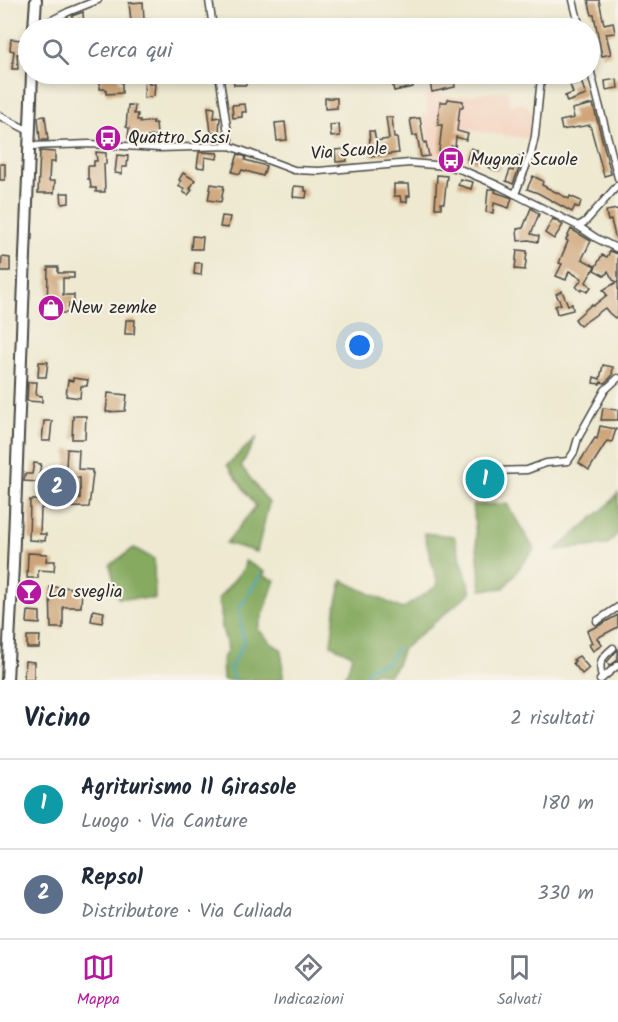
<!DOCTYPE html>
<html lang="it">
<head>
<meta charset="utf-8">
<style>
  body { margin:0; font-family:Kalam,sans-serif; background:#f6f6f7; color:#1f2937 }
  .you { position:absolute; left:360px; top:346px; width:21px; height:21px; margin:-15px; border:4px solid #fff; border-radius:50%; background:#1a73e8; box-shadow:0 0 0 9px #1a73e833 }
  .badge { display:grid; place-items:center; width:39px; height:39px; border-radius:50%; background:#b5179e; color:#fff; font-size:20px; font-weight:700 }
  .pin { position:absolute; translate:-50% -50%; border:3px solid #fff; box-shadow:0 2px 6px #0006 }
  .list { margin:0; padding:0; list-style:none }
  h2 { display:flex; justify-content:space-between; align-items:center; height:78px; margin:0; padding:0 24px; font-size:26px }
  h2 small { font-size:20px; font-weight:400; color:#747a83 }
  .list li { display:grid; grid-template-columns:39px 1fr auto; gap:18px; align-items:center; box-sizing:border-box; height:90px; padding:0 24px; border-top:2px solid #e0e1e3 }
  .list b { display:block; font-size:22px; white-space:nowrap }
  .list p { margin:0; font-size:20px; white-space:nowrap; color:#747a83 }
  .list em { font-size:20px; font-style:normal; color:#747a83 }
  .icon { flex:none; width:33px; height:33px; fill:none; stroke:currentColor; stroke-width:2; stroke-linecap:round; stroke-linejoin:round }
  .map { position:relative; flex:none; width:618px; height:680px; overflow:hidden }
  .search { position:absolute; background:#fff; box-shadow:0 3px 9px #0003; left:18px; right:18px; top:18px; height:66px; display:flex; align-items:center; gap:15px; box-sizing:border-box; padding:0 21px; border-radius:33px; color:#747a83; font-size:22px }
  .sheet { height:258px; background:#fff }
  nav { display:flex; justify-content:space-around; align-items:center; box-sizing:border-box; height:84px; border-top:2px solid #e0e1e3; background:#fff; font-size:16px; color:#747a83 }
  nav a { display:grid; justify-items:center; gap:3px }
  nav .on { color:#b5179e }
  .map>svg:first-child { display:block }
</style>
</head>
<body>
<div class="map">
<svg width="618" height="680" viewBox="0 0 618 680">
  <rect width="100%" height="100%" fill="#f7f3e8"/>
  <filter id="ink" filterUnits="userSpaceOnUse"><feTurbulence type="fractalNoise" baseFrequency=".0167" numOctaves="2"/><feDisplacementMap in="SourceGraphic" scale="12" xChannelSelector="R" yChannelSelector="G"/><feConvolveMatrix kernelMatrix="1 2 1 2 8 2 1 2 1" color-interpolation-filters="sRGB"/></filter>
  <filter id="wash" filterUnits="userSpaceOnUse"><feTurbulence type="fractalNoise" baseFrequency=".008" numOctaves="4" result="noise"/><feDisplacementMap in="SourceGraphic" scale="24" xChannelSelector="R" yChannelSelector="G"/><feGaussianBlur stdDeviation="1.35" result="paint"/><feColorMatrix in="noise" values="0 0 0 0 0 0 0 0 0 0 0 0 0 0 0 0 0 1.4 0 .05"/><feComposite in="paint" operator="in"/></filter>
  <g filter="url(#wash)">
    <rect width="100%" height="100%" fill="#eee9d0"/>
    <polygon fill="#f4d3c0" points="508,89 510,108 513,104 516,103 523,103 530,108 532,115 528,139 474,131 474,128 471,128 470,131 462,130 456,160 432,156 422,115 428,113 425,95 440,90 441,95 458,97"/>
    <g fill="#86aa60" stroke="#586a46" stroke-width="1.5">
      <polygon points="257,437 241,466 269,503 257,552 226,543 256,506 227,465"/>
      <polygon points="618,493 618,533 607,545 556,550 610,503"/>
      <polygon points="507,504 534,549 504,588 481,590 473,505"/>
      <path d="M424 533 454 536 471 592 403 649C398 660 398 667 388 676L376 672 365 680H342L348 670 352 655 331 645 335 611 342 580 402 609 438 585Z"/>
      <polygon points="134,548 154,559 155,599 118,598 110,565"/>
      <polygon points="245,561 265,572 263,576 275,580 258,629 271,643 282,650 283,680 224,680 223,679 222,660 228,649 222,628 221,610 218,599 244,568"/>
    </g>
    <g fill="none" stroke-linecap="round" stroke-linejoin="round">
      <g stroke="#48a9c7" stroke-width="2">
        <polyline points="234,680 230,668 244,643 239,609 262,573"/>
        <path d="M362 680C369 666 373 665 388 663L397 648"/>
      </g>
    </g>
    <g id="blocks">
      <g fill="#cea478" fill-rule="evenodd">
        <polygon points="588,0 599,0 604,24 613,22 615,33 606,34 611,54 602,56 594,15 592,15"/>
        <polygon points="143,2 144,20 131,21 129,3"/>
        <polygon points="83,12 84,27 73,28 72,16"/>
        <polygon points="231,22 232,28 220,28 219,23"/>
        <polygon points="11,39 22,40 21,54 17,54 18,69 12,69 14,51 10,50"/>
        <polygon points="145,74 148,74 149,84 155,84 154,96 144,98"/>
        <polygon points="233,74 245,74 246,85 234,85"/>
        <polygon points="400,74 411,74 413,87 394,91 392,83 402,81"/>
        <polygon points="100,76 119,76 119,82 122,82 122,93 106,94 106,89 100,89"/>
        <polygon points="617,79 618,88 606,90 605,81"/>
        <polygon points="454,80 455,87 432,92 430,83"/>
        <polygon points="581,81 586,95 567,102 565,96 573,93 570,85"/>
        <polygon points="325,98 337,98 337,108 325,109"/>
        <polygon points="448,99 463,101 463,107 460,107 457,131 468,134 466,140 456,137 455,147 451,146 450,155 439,151 442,125 438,125 440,102 447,102"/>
        <polygon points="245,104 246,112 242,112 242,117 233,118 232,105"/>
        <polygon points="593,104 611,174 604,176 590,125 562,130 560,121 574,118 572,109"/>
        <polygon points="128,105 135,106 134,114 138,114 137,120 140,120 140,123 153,121 153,124 156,123 157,135 139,139 128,138 129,128 126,127"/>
        <polygon points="208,107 215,108 214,118 220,117 219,132 211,133"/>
        <polygon points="45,116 48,140 40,140 38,117"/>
        <polygon points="386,117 392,117 394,138 397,138 399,153 371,156 369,131 374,131 376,141 389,139"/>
        <polygon points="420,118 424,143 426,142 429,156 421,157 417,135 413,136 410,119"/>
        <polygon points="285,122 287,140 277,141 275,123"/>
        <polygon points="339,124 340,136 331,137 330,125"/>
        <polygon points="471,148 478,151 477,153 480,155 477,163 467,159"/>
        <polygon points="346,149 347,161 336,162 335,150"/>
        <polygon points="40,151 55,152 55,162 50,162 49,181 55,181 54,193 38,193"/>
        <polygon points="96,152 106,153 106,164 104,164 105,192 96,192 96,188 91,188 90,179 88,179 88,166 94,166 94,161 97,161"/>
        <polygon points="199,152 218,153 217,159 205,157 204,168 197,167"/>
        <polygon points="238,154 246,157 245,160 266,166 263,176 242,170 240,174 232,172"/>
        <polygon points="117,155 128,156 127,167 122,167 122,174 115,173"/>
        <polygon points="518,156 523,158 513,184 506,181 510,170 513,171"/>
        <polygon points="492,158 502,162 498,171 488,167"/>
        <rect x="0" y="164" width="5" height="16"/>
        <polygon points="183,173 195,180 190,189 192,190 188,195 183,192 184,189 178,186 181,181 179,180"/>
        <polygon points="437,175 447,176 444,203 441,203 441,208 435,208"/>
        <polygon points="533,176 543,181 542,185 569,199 570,196 581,201 579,208 575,206 572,212 538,193 527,189"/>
        <polygon points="460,179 473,182 471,189 458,185"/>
        <polygon points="211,184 224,186 221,202 208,200"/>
        <polygon points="394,184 409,184 410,196 407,196 407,202 401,202 400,196 394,196"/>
        <polygon points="294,186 305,187 305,191 307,191 306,198 293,197"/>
        <polygon points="488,189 493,189 496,190 495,192 512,198 509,208 494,203 493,213 486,212"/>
        <polygon points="61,193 69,193 69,203 62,204"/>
        <polygon points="531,208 539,214 531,234 539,236 538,242 529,240 518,241 517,229 523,228"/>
        <polygon points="618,209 618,239 616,240 611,220 608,221 606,211"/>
        <polygon points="222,216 230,217 228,228 220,227"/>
        <polygon points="553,219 563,225 554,239 545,233"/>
        <polygon points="571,229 591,241 582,259 595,266 586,282 591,287 587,292 582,289 581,291 576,287 582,279 569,271 566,280 556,276 562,264 559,263 568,241 566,240"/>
        <polygon points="192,236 203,237 202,249 191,249"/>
        <polygon points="517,250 527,251 525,270 515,269"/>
        <polygon points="610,251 618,254 618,315 615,318 609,313 605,308 580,326 575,319 592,304 593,306 607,295 603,290 617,282 613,280 608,271 605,276 594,270 602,255 607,257"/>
        <polygon points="2,257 10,258 10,271 1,271"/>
        <polygon points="195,263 202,263 201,275 194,274"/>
        <polygon points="48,267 58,267 58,273 74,273 74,278 63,278 63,295 74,295 74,303 69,303 68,313 47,313"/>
        <polygon points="562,291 568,305 572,304 573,310 557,314 555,306 561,304 556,294"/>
        <polygon points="126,320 135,320 134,334 125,334"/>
        <polygon points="39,362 48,362 46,377 38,377"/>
        <polygon points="603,365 613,367 612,376 605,383 601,382 600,384 593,383 594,377 600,379"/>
        <polygon points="73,378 88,380 87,386 81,386 80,398 66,396 68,380 73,381"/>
        <polygon points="28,382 37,382 36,395 42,396 42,402 27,401"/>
        <polygon points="108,393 127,395 125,411 106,412"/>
        <polygon points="603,408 618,410 618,420 601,420"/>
        <polygon points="73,416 86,416 85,439 72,439"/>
        <polygon points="44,421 52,421 50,441 42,441"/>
        <polygon points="600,426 616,429 612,442 607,441 589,470 579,463 595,438 597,439"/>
        <path d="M67 449 79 450 78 469 92 470V473H93L89 507 41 508 40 534H46L45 541 29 540 30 500H45L46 485H50V469L66 468ZM57 478H80V499L56 500Z"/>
        <polygon points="34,463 41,464 38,482 24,481 25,474 32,474"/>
        <polygon points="479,471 491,473 493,475 491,487 477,484"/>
        <polygon points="28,553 47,554 46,561 55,561 54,571 38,570 38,578 27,578"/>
        <polygon points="50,587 82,588 81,607 63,607 63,628 51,628"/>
        <polygon points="30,588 41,589 41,601 30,601"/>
        <polygon points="93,610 104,612 102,623 91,621"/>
        <polygon points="28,611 40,612 40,624 27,623"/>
        <polygon points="618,615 618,627 597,638 602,645 593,651 589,645 592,643 587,631 600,625"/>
        <polygon points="27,636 40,636 39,648 27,648"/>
        <polygon points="618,649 618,660 609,666 607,662 608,661"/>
        <polygon points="579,656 589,668 582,674 573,663 575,661 573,660"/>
        <polygon points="25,661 34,662 34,680 24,680"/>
      </g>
    </g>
  </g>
  <g filter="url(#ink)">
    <use href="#blocks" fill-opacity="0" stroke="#484844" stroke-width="1.5"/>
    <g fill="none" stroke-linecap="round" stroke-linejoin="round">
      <defs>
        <g id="minor">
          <polyline points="209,0 213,28"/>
          <polyline points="573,0 580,28"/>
          <polyline points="36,28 68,12 98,0"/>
          <polyline points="590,69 618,178"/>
          <polyline points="219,74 230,146"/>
          <polyline points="0,116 31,132"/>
          <polyline points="30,146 90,144 159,148 230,146 294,170 319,171 410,163 447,166 462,170 497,185 578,226 596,238 618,249"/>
          <polyline points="515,194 531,154 535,136 541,78"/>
          <polyline points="578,226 585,222 618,185"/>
          <polyline points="496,471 527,470 546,463 568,461 574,452 578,438 605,390 618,378"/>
          <polyline points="597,621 618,607"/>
          <path d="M602 678C598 662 601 658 613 648"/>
          <polyline points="600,680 618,665"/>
        </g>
        <g id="primary">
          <polyline points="34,28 36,0"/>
          <polyline points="7,680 13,565 32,74"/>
        </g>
      </defs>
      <use href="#minor" stroke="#484844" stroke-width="9"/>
      <use href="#primary" stroke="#484844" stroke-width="14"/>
      <use href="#minor" stroke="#fff" stroke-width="6"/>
      <use href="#primary" stroke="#fff" stroke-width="10"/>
    </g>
  </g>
  <defs>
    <symbol id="bus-disc" viewBox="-11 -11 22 22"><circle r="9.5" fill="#b5179e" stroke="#f7f3e8"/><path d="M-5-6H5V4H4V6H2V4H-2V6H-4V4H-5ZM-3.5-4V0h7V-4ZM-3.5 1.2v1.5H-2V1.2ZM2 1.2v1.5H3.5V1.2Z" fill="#fff"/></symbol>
    <symbol id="shop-disc" viewBox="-11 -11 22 22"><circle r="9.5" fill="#b5179e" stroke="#f7f3e8"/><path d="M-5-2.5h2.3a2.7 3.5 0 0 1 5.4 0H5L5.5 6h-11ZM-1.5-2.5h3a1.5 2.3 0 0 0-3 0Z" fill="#fff"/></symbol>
    <symbol id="bar-disc" viewBox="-11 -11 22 22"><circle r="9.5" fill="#b5179e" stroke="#f7f3e8"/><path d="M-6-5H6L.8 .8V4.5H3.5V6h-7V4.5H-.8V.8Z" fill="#fff"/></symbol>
  </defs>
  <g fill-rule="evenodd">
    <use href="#bus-disc" x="93" y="123" width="30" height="30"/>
    <use href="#bus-disc" x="436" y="145" width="30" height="30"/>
    <use href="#shop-disc" x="36" y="293" width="30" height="30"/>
    <use href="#bar-disc" x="14" y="577" width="30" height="30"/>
  </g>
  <g text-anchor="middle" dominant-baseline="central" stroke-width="4.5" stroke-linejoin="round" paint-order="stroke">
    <g font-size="18" fill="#2b2b2b" stroke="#f7f3e8" text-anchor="start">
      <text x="128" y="138">Quattro Sassi</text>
      <text x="470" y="160">Mugnai Scuole</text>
      <text x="70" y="308">New zemke</text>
      <text x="48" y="592">La sveglia</text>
    </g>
    <g font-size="18" fill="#2b2b2b" stroke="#f7f3e8">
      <text transform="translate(349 152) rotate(-4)">Via Scuole</text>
    </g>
  </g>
</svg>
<div class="you"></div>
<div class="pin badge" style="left:485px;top:479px;background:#0f9aa8">1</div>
<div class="pin badge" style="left:57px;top:487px;background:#5c6f8a">2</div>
<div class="search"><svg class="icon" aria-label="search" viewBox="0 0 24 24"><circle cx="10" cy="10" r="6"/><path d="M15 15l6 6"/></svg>Cerca qui</div>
</div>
<section class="sheet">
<h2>Vicino<small>2 risultati</small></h2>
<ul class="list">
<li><span class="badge" style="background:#0f9aa8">1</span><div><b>Agriturismo Il Girasole</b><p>Luogo · Via Canture</p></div><em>180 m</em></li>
<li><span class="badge" style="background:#5c6f8a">2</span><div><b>Repsol</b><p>Distributore · Via Culiada</p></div><em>330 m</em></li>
</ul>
</section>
<nav>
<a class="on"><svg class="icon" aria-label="map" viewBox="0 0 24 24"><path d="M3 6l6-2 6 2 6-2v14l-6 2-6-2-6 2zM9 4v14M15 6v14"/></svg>Mappa</a>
<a><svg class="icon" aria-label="directions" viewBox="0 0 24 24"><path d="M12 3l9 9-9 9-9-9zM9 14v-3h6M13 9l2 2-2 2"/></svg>Indicazioni</a>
<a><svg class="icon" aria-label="saved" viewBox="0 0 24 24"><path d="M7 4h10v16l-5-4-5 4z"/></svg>Salvati</a>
</nav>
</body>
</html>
